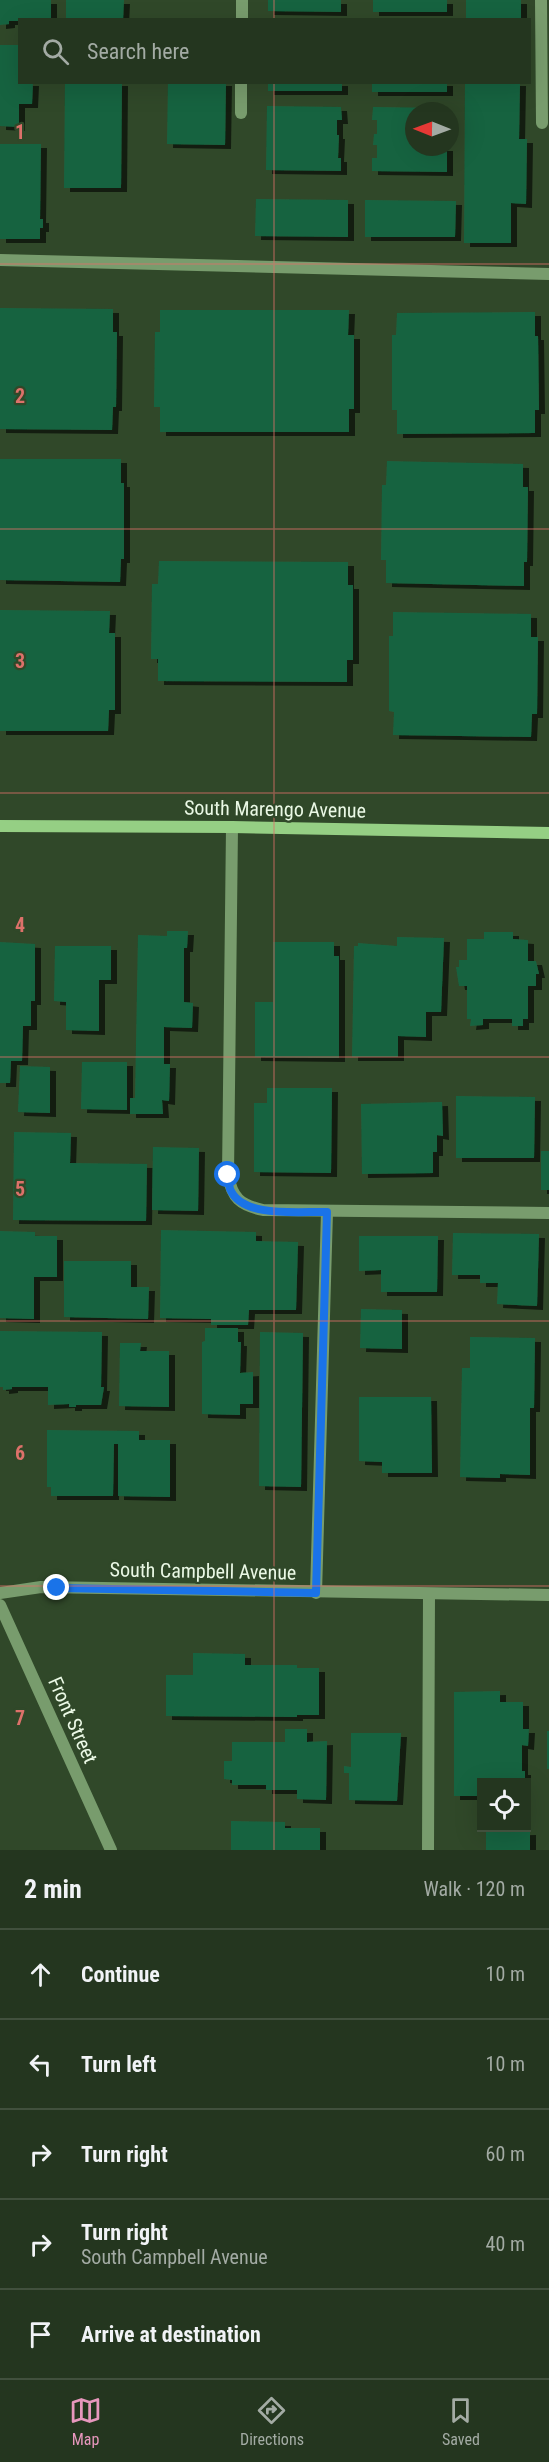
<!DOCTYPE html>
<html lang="en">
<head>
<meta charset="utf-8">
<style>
  body { margin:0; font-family:"Roboto Condensed",sans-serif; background:#2c3e28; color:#f1f3f6 }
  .controls { position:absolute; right:18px; bottom:18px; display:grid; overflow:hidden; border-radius:0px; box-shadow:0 6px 24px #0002 }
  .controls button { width:54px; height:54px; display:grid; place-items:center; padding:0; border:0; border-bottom:2px solid #41503d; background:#24361f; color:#f1f3f6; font:30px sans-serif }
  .compass { position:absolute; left:405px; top:102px; width:54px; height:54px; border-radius:50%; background:#24361f; box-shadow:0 6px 24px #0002; rotate:271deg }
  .stop { position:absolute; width:18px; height:18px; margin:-14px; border:4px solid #1a73e8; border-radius:50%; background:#fff }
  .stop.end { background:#1a73e8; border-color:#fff; box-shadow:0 2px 6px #0008 }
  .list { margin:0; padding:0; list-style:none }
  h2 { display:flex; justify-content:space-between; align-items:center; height:78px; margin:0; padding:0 24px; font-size:26px }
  h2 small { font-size:20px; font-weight:400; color:#a3aba4 }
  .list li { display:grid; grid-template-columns:39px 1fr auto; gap:18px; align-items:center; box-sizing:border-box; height:90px; padding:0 24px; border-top:2px solid #41503d }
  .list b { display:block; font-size:22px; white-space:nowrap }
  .list p { margin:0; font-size:20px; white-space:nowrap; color:#a3aba4 }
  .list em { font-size:20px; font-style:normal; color:#a3aba4 }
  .icon { flex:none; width:33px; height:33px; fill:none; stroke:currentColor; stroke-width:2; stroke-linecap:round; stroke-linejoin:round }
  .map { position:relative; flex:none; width:549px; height:1850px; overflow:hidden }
  .search { position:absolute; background:#24361f; box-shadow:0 6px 24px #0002; left:18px; right:18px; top:18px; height:66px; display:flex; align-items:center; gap:15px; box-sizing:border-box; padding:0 21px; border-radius:0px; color:#a3aba4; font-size:22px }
  .sheet { height:528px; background:#24361f }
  nav { display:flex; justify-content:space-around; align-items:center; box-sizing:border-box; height:84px; border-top:2px solid #41503d; background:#24361f; font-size:16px; color:#a3aba4 }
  nav a { display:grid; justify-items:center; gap:3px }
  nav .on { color:#e797bd }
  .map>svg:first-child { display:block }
</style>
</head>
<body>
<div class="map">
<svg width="549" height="1850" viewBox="0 0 549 1850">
  <defs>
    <filter id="shadow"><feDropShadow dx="6" dy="4" stdDeviation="0" flood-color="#0009"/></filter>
  </defs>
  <rect width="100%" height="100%" fill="#304829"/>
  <g fill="#196441" filter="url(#shadow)">
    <polygon points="0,0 51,0 51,20 20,20 20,21 9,21 9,24 0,25"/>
    <polygon points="66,0 124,0 123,20 66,20"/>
    <polygon points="268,0 341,0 341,12 268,11"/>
    <rect x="373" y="0" width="74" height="12"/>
    <rect x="466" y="0" width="55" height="20"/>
    <polygon points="0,45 20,45 20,82 33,82 32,104 19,104 19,127 0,126"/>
    <polygon points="65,82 122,82 121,188 64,188"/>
    <polygon points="168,82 226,82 225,145 167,144"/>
    <rect x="268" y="82" width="74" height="9"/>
    <rect x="372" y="82" width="75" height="10"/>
    <polygon points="465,82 520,82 519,139 527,139 526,204 511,203 511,243 464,243"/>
    <polygon points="267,106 341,107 342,120 337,120 337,135 339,135 338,158 341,158 341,171 266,170"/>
    <polygon points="373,107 447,108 447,111 414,111 414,147 447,147 447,172 372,171 372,158 377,158 377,145 373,145 374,134 377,134 377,120 372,120"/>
    <polygon points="0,144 41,144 40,219 43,219 43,228 40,228 40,239 0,239"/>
    <polygon points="256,199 348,200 348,237 255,236"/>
    <polygon points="365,200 456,201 455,237 365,237"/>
    <polygon points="0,308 113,309 113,332 117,332 116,407 113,407 112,430 0,429"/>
    <polygon points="160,310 349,310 348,335 354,335 354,409 349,409 349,432 160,432 160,407 154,407 155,332 160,332"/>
    <polygon points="535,312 535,336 538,336 539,410 535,410 535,433 397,434 397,410 392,410 392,335 396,335 397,313"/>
    <polygon points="0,459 121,459 121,483 124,483 124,559 121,559 120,582 0,580"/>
    <polygon points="387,461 523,464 523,487 528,487 527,562 524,562 524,586 386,583 386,560 381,560 382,485 386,485"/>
    <polygon points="159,561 348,562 348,585 353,585 353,660 347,660 347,682 158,681 158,659 151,659 152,584 158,584"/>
    <polygon points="0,610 110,611 109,633 115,633 115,710 109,710 108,731 0,731"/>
    <polygon points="393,612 531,614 531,637 538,637 537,714 532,714 531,737 393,735 394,712 389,711 389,636 393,636"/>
    <polygon points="167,931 188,931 187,948 184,948 184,1002 193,1003 192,1028 164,1027 164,1064 170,1064 169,1101 162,1100 163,1114 130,1114 130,1098 135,1098 138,935 167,936"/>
    <polygon points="484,932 513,932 513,939 528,940 528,961 536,961 539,974 536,974 536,986 528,986 528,1019 523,1019 523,1026 512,1026 512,1019 483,1019 483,1025 470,1026 471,1019 467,1019 467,986 459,986 456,967 459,967 459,960 467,960 467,939 484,939"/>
    <polygon points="397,937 444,938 441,1012 426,1012 426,1037 398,1036 398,1057 352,1057 354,946 358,946 358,943 397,946"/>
    <polygon points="0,942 35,944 35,1001 31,1001 31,1026 23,1026 22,1061 11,1061 10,1083 0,1083"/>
    <polygon points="273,942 334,942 334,956 339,956 339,1058 255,1057 255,1002 273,1002"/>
    <polygon points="55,946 111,946 111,980 99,980 99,1031 66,1030 66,1002 54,1001"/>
    <polygon points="82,1062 127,1062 127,1110 81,1109"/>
    <polygon points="20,1066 50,1067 50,1113 18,1112"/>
    <polygon points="267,1088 332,1088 331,1173 254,1172 254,1103 267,1103"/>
    <polygon points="456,1096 535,1097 534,1158 456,1158"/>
    <polygon points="442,1102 443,1136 437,1135 437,1152 433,1152 433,1173 362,1174 361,1104"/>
    <polygon points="14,1132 71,1133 70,1163 147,1164 146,1221 13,1220"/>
    <polygon points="153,1147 199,1148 198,1211 152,1210"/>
    <rect x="541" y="1151" width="8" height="39"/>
    <polygon points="161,1230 256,1232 256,1241 298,1242 296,1310 249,1310 248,1325 211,1325 211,1319 160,1318"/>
    <polygon points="0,1231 35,1232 35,1236 57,1236 57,1277 34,1277 34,1319 0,1318"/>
    <polygon points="453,1233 539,1234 537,1306 497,1304 498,1283 480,1283 480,1275 452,1275"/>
    <polygon points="359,1236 438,1236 437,1292 381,1292 381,1270 359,1271"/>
    <polygon points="64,1261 131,1261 131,1287 149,1287 148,1319 64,1317"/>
    <polygon points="361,1309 402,1310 402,1349 360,1348"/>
    <polygon points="205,1328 238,1328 238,1342 241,1342 240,1373 253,1372 253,1404 240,1404 240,1415 202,1414 202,1342 205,1341"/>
    <polygon points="0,1331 102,1332 101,1387 104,1387 101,1405 76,1405 76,1407 69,1407 69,1404 48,1405 48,1387 12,1387 12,1389 3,1390 3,1387 0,1387"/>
    <polygon points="260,1332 303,1333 301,1487 259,1486"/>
    <polygon points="470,1337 535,1338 534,1408 530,1408 530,1475 500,1474 500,1478 460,1477 462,1368 470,1368"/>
    <polygon points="120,1343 141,1343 140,1351 169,1351 169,1407 119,1406"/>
    <polygon points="359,1397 431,1397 432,1473 382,1473 382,1462 359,1461"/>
    <polygon points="47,1430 139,1431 139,1440 170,1440 170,1497 118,1496 118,1444 114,1444 113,1496 51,1496 51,1487 47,1487"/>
    <polygon points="193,1653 245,1654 245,1665 297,1665 297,1668 319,1668 319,1715 297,1715 297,1717 166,1716 166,1675 193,1675"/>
    <polygon points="500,1691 500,1702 523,1702 523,1729 529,1729 528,1746 522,1745 522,1771 525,1771 525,1782 482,1782 482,1796 454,1796 454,1692"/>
    <polygon points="285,1729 307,1729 307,1742 327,1741 326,1800 297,1799 297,1790 266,1790 266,1785 232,1785 232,1780 224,1779 224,1761 232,1761 232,1742 285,1742"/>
    <rect x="547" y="1731" width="2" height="38"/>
    <polygon points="351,1733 401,1733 397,1801 349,1800 349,1773 344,1773 344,1766 351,1767"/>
    <polygon points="231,1821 285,1822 285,1828 320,1828 320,1850 231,1850"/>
    <polygon points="530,1831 530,1850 486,1850 486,1832"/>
  </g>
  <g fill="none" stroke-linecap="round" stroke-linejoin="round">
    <g stroke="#789c6d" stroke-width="12">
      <polyline points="541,0 542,123"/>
      <polyline points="242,20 242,0"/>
      <polyline points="241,113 241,82"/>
      <polyline points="0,260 549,274"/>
      <path d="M232 827 228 1175C232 1198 240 1205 263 1210L549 1213"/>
      <polyline points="316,1593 327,1212"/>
      <polyline points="428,1850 429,1595"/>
    </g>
    <g stroke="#789c6d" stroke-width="12">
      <polyline points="0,1593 41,1587 549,1595"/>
      <polyline points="0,1605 111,1850"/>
    </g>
    <polyline stroke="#95cf84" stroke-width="12" points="0,826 232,827 549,833"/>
  </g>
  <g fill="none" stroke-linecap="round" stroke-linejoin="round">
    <path stroke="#1a73e8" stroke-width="8" d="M57 1588 316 1593 327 1212C301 1211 242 1219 230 1189 229 1185 228 1179 228 1175"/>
  </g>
  <path fill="none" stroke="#dd716a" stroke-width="1.5" stroke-opacity="0.55" d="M274 0V20M274 82V1850M0 264H549M0 529H549M0 793H549M0 1057H549M0 1321H549M0 1586H549"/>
  <g text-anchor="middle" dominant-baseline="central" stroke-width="4.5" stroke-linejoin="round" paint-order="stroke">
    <g font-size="20" fill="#ebf9e6" stroke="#304829">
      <text transform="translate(275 809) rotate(1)">South Marengo Avenue</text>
      <text transform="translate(203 1571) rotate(1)">South Campbell Avenue</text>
      <text transform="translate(73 1720) rotate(66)">Front Street</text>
    </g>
  </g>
  <g font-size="20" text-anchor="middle" font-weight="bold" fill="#dd716a" stroke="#304829" stroke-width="4.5" stroke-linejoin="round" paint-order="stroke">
    <text x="20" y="139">1</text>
    <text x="20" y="403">2</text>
    <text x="20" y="668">3</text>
    <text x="20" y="932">4</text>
    <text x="20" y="1196">5</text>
    <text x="20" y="1460">6</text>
    <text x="20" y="1725">7</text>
  </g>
</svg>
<div class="controls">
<button><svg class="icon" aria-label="locate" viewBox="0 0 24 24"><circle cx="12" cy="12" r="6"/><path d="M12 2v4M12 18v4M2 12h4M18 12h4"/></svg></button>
</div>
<svg class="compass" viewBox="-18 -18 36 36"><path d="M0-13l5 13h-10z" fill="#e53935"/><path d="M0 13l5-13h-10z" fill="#a3aba4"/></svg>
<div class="stop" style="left:228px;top:1175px"></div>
<div class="stop end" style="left:57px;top:1588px"></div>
<div class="search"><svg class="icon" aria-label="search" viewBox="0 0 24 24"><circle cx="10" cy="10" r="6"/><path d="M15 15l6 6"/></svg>Search here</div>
</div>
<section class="sheet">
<h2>2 min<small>Walk · 120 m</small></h2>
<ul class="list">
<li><svg class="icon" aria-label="ahead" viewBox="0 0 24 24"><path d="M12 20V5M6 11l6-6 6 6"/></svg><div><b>Continue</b></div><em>10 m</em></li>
<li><svg class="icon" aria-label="left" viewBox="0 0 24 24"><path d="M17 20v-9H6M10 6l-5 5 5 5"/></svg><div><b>Turn left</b></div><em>10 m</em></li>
<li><svg class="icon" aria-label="right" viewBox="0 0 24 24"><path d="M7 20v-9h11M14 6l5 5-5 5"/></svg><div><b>Turn right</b></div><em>60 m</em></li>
<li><svg class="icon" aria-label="right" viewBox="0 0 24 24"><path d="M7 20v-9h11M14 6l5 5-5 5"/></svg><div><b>Turn right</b><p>South Campbell Avenue</p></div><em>40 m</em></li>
<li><svg class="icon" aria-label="arrive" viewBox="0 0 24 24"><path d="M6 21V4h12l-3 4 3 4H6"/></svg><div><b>Arrive at destination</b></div></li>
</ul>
</section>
<nav>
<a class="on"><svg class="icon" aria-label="map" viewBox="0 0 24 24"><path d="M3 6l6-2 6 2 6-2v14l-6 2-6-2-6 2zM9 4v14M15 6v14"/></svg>Map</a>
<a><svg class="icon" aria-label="directions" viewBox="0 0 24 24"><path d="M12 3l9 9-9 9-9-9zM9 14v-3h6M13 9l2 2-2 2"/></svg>Directions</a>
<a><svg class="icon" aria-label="saved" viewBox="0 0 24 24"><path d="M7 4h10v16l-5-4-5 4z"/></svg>Saved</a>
</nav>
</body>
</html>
